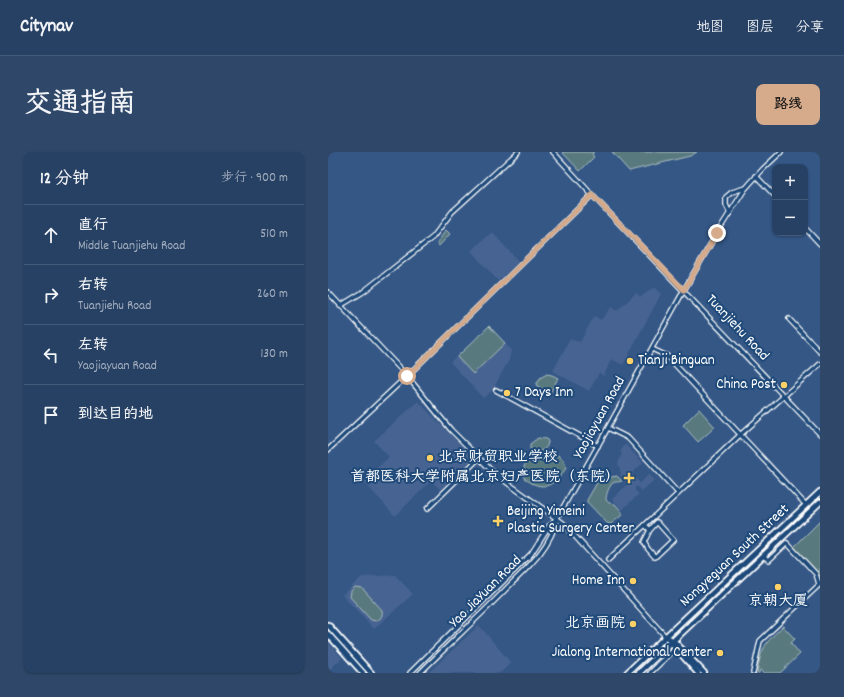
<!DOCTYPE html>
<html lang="zh">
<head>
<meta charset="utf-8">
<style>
  body { margin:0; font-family:Dekko,"LXGW WenKai TC",sans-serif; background:#2f486a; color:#f1f3f6 }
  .controls { position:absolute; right:12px; top:12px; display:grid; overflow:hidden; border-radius:8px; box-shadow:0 1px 3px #0004 }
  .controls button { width:36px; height:36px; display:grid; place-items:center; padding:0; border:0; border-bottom:1px solid #435a78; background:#274164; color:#f1f3f6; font:20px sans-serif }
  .stop { position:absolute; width:12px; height:12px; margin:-9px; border:3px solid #d6ab8b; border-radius:50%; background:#fff }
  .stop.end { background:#d6ab8b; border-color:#fff; box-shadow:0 1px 4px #0008 }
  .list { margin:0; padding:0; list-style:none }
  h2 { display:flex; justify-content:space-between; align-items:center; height:52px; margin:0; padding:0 16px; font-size:17px }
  h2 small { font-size:13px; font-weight:400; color:#a4afbf }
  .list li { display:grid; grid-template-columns:26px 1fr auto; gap:12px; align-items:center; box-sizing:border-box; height:60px; padding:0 16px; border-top:1px solid #435a78 }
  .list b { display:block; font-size:15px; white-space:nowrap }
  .list p { margin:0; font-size:13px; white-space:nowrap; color:#a4afbf }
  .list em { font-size:13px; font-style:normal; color:#a4afbf }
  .icon { flex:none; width:22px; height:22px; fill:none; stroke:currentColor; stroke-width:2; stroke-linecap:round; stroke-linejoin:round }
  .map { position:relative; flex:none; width:492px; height:521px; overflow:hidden; border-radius:8px }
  header { display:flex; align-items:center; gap:24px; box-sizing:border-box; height:56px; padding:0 20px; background:#274164; border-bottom:1px solid #435a78 }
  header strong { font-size:19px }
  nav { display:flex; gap:22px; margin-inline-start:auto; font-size:14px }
  .intro { display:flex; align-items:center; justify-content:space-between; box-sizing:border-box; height:96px; padding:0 24px }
  h1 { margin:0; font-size:28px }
  .button { padding:10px 18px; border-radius:8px; background:#d6ab8b; color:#111; font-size:14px; font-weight:700 }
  main { display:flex; gap:24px; padding:0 24px }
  aside { flex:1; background:#274164; border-radius:8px; box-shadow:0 1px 3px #0004 }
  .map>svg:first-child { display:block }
</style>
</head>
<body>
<header>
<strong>Citynav</strong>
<nav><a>地图</a><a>图层</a><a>分享</a></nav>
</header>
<div class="intro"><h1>交通指南</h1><a class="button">路线</a></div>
<main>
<aside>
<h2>12 分钟<small>步行 · 900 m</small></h2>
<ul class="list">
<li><svg class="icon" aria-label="ahead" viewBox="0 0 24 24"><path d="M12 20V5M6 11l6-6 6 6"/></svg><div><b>直行</b><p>Middle Tuanjiehu Road</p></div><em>510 m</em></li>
<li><svg class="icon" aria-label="right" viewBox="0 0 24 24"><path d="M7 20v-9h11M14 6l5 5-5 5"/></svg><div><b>右转</b><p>Tuanjiehu Road</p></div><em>260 m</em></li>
<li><svg class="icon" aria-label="left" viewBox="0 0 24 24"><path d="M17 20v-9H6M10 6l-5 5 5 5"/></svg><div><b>左转</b><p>Yaojiayuan Road</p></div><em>130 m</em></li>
<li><svg class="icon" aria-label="arrive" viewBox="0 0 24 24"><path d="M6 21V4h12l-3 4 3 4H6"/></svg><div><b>到达目的地</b></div></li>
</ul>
</aside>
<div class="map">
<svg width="492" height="521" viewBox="0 0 492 521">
  <rect width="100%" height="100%" fill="#345786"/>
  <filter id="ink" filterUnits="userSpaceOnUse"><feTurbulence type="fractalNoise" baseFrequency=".025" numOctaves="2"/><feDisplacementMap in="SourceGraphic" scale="8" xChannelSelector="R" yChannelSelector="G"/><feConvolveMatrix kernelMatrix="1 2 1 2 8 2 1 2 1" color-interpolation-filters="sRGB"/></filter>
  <g filter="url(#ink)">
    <g fill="#476491">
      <polygon points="164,80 191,110 170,129 143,99"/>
      <polygon points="326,135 333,142 295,213 283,207 276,224 271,221 261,239 225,219 242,187 252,190 266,164 273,168 283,155 289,159 308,141 313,145"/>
      <polygon points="161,174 183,198 181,208 164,239 155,246 122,210"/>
      <polygon points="90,249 145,306 112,337 103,329 67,364 35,329 61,305 46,289"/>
      <polygon points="297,292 315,311 303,322 312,331 321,322 327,329 325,329 314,339 309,334 306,337 311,342 294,358 284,347 300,332 292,323 293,321 290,311 294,302 292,300"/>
      <polygon points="67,423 85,442 46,477 14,443 34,425"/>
      <polygon points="151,473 183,511 172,521 100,521"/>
      <polygon points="0,490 14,506 0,519"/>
    </g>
    <g fill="#587a7f" stroke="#acbcbf">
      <polygon points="234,0 266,0 264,2 266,5 252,19"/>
      <polygon points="284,0 369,0 362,4 301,19"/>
      <polygon points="118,78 122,82 111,94 109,91"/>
      <polygon points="161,174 177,191 145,222 129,205"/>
      <polygon points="219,222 224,223 230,226 222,241 208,233 212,226"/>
      <polygon points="371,257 387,275 370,290 355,273"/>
      <path d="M210 286 218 287 220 289C220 298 213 299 205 300L202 298V292Z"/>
      <path d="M218 300C230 302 236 304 238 316 227 335 214 340 196 326 193 309 203 302 218 300Z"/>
      <path d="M274 322 283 325 289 324 294 329C292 330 289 330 287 330 281 332 278 343 278 348L281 351 287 352 294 360V363L283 372 279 371 259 350V348Z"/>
      <polygon points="492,369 492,424 465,396"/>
      <path d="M27 435 34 436 54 458C55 463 53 467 48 469L43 468 22 445 23 439Z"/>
      <path d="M455 474 467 487 463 491 472 502 452 521H434V518H432L431 521H429C433 496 437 491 455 474Z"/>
    </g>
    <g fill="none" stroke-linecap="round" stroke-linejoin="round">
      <defs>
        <g id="minor">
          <polyline points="225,0 264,43 492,282"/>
          <polyline points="428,24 447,44"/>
          <polyline points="402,61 398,53 398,45 404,40 417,36"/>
          <polyline points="477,76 492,92"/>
          <polyline points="0,140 79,224 123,278 167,322 235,371 338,485"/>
          <polyline points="12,154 35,140 105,85 124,60 190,0"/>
          <polyline points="461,167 492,200"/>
          <polyline points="324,197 339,204 478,353"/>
          <polyline points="168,238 270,294"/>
          <polyline points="280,276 300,286 350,341"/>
          <polyline points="0,298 79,224 264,43"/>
          <polyline points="99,357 151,306"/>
          <polyline points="322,378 329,370 345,388 327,405 320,397 316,390 322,378 317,373 412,283 492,212"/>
          <polyline points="435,404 441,408 459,391 488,422 491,432"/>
          <polyline points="280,408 317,373"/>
          <polyline points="82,521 203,402 221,374 229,366 277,281 356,138 389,81 417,37 435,17 453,0"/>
          <path d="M92 521C121 492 151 465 180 435 200 415 222 396 229 367"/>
          <polyline points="322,521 348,496"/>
          <polyline points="425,521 432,489 492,432"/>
        </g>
        <g id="major">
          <polyline points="0,473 43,521"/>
          <polyline points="0,482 35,521"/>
          <polyline points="338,485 345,488 376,521"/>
          <polyline points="342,489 370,521"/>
          <polyline points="299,521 492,340"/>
          <polyline points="311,521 492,350"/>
        </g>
      </defs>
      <use href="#minor" stroke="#fff" stroke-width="6"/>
      <use href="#major" stroke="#fff" stroke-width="8"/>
      <use href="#minor" stroke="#1f4a7a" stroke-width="3.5"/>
      <use href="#major" stroke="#1f4a7a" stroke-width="4.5"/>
    </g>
  </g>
  <g fill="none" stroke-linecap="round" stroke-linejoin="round" filter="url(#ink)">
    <polyline stroke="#d6ab8b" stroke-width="5" points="79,224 264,43 356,138 389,81"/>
  </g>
  <g fill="#ffd166" stroke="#1f4a7a" stroke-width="1.5">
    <circle cx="302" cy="209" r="4"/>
    <circle cx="456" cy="233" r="4"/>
    <circle cx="179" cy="241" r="4"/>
    <circle cx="102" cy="306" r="4"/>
    <path d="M299 320h4v4h4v4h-4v4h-4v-4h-4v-4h4z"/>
    <path d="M168 363h4v4h4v4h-4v4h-4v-4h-4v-4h4z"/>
    <circle cx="305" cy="429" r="4"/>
    <circle cx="450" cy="435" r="4"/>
    <circle cx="305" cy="472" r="4"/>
    <circle cx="392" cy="501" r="4"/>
  </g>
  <g text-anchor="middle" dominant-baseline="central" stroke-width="4" stroke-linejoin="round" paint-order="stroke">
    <g font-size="15" fill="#fff" stroke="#1f4a7a">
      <text transform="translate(409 176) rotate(47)">Tuanjiehu Road</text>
      <text transform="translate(272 266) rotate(-61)">Yaojiayuan Road</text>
      <text transform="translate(407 404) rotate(-43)">Nongyeguan South Street</text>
      <text transform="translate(158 440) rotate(-45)">Yao JiaYuan Road</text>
    </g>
    <g font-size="15" fill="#fff" stroke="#1f4a7a" text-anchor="end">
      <text x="310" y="209" text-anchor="start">Tianji Binguan</text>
      <text x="448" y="233">China Post</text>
      <text x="187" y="241" text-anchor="start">7 Days Inn</text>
      <text x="110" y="306" text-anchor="start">北京财贸职业学校</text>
      <text x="292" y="326">首都医科大学附属北京妇产医院（东院）</text>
      <text x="179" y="360" text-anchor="start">Beijing Yimeini<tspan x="179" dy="17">Plastic Surgery Center</tspan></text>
      <text x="297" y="429">Home Inn</text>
      <text x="450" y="450" text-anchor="middle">京朝大厦</text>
      <text x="297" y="472">北京画院</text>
      <text x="384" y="501">Jialong International Center</text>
    </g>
  </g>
</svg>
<div class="controls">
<button>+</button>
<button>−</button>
</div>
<div class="stop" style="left:79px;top:224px"></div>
<div class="stop end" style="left:389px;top:81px"></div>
</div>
</main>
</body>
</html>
